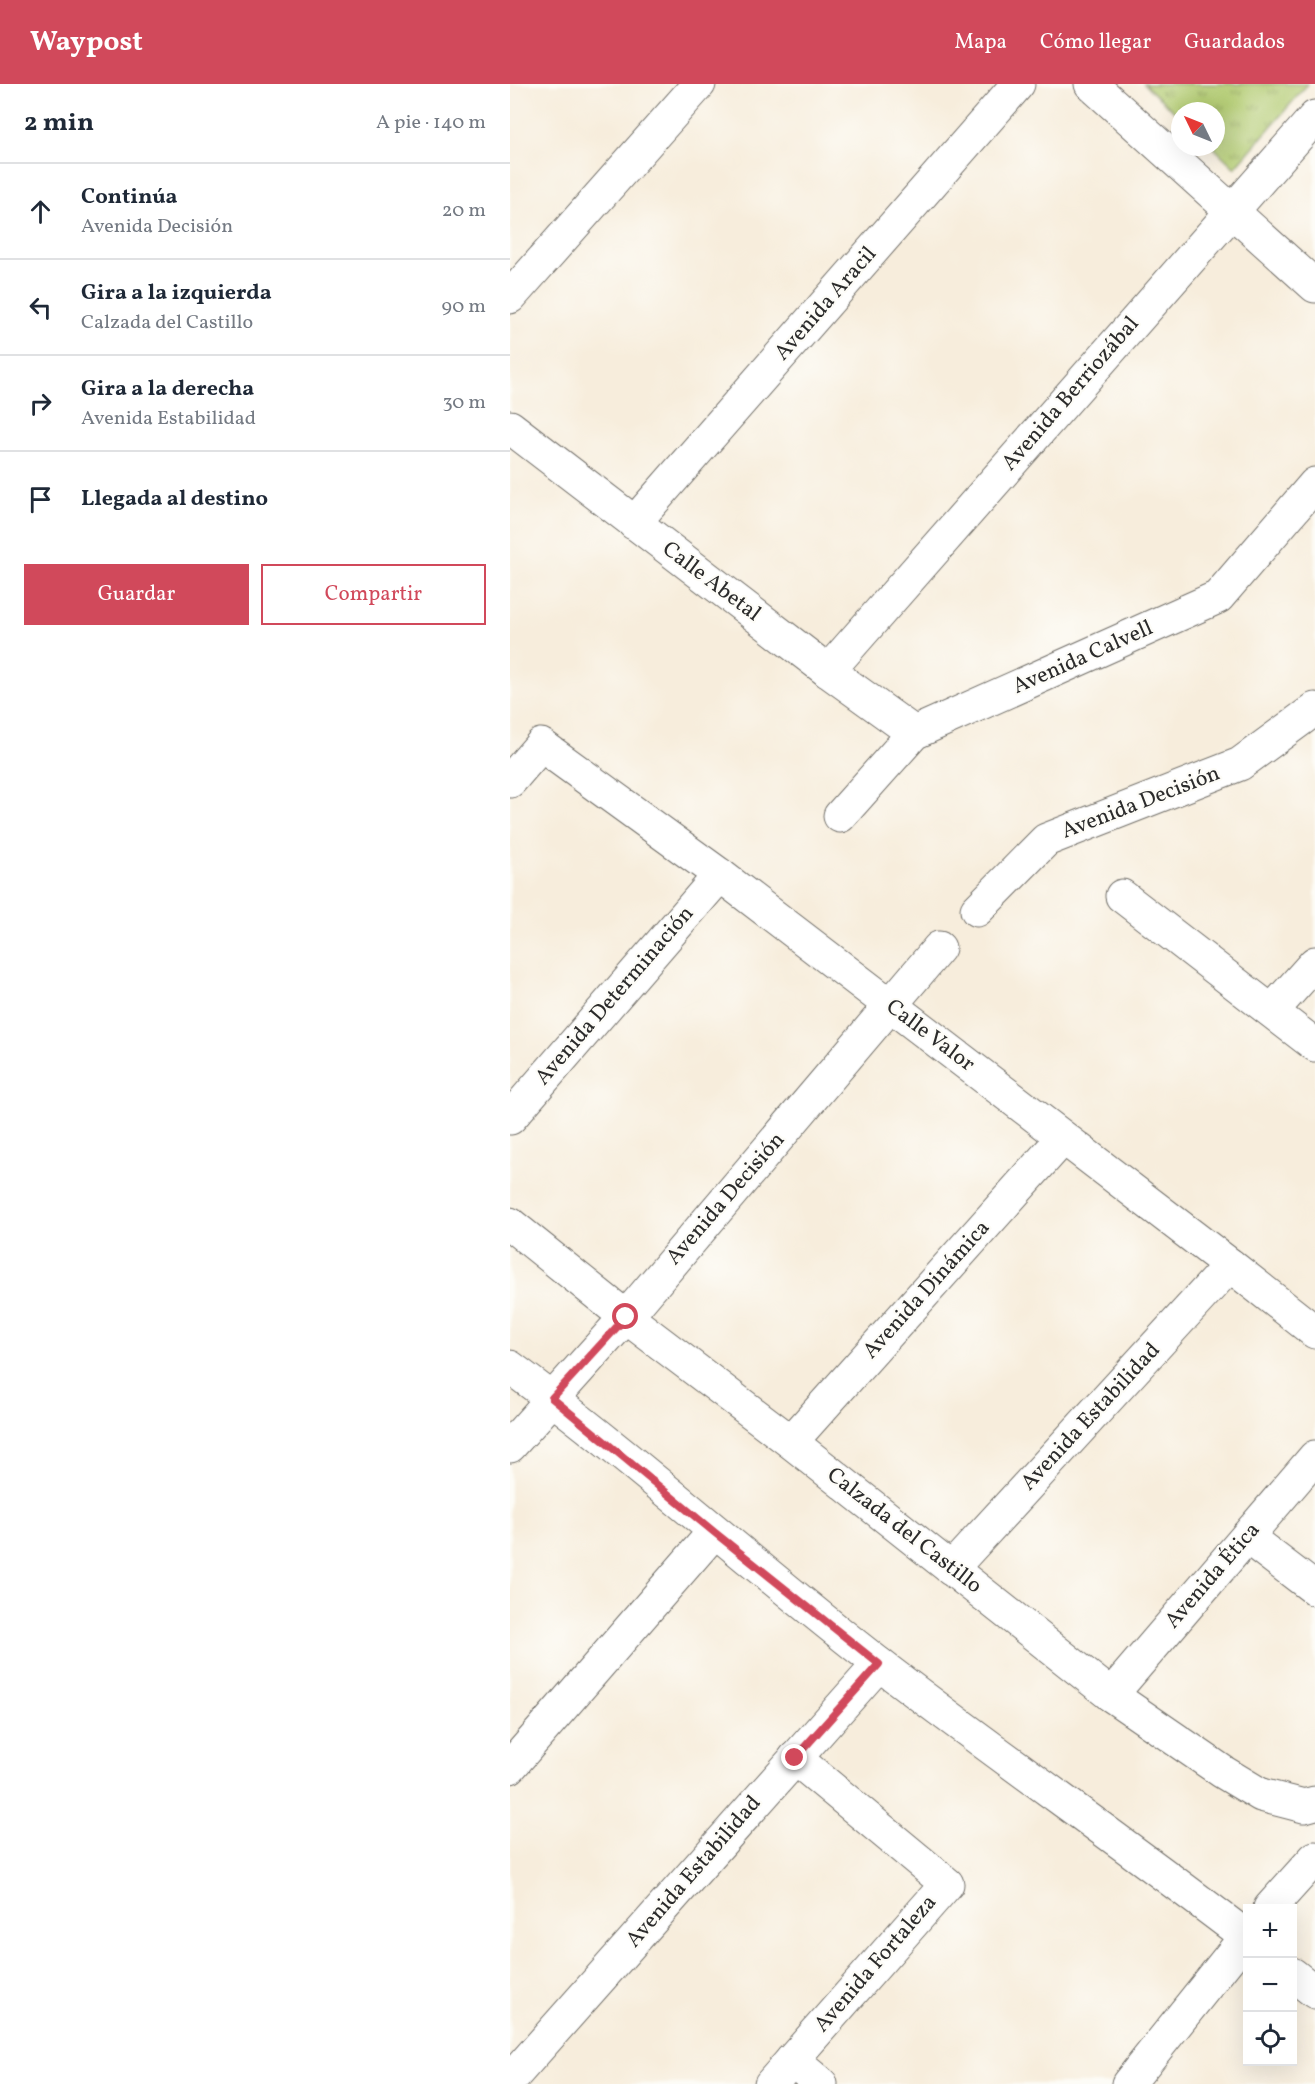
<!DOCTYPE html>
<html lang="es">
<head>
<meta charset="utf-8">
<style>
  body { margin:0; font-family:Vollkorn,serif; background:#f2f2f3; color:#1f2937 }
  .controls { position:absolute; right:18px; bottom:18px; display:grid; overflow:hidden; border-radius:0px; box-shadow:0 6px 24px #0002 }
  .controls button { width:54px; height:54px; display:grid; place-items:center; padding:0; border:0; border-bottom:2px solid #e0e1e3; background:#fff; color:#1f2937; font:30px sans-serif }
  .compass { position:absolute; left:661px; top:18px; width:54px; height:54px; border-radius:50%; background:#fff; box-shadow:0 6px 24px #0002; rotate:313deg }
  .stop { position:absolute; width:18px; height:18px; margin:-14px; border:4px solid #d1495b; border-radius:50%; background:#fff }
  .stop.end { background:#d1495b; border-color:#fff; box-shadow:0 2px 6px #0008 }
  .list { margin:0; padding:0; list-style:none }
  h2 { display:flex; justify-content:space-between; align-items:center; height:78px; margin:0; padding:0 24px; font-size:26px }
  h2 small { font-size:20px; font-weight:400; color:#747a83 }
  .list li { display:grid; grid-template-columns:39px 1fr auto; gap:18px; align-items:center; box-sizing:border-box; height:96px; padding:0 24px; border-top:2px solid #e0e1e3 }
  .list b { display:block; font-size:22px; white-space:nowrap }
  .list p { margin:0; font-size:20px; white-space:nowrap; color:#747a83 }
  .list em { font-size:20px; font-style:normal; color:#747a83 }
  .actions { display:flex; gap:12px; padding:18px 24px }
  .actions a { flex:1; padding:14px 0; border:2px solid #d1495b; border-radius:0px; text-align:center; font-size:21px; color:#d1495b }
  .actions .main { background:#d1495b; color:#fff }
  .icon { flex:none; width:33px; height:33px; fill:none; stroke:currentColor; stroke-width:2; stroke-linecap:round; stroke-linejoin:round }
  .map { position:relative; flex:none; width:805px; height:2000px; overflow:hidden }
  header { display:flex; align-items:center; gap:36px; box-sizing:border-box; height:84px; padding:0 30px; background:#d1495b; color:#fff }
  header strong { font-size:28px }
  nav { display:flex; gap:33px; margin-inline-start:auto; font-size:21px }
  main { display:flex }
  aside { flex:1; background:#fff }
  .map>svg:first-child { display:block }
</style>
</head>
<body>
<header>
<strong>Waypost</strong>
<nav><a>Mapa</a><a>Cómo llegar</a><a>Guardados</a></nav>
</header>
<main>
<aside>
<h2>2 min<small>A pie · 140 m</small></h2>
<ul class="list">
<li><svg class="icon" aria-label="ahead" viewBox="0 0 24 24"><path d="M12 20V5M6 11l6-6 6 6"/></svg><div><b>Continúa</b><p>Avenida Decisión</p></div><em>20 m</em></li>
<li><svg class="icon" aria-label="left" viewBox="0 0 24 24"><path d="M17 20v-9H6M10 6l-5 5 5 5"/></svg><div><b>Gira a la izquierda</b><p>Calzada del Castillo</p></div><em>90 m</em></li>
<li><svg class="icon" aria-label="right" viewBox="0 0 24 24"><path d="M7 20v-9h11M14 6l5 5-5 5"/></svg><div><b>Gira a la derecha</b><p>Avenida Estabilidad</p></div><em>30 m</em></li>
<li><svg class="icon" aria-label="arrive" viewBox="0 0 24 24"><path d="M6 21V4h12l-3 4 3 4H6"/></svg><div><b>Llegada al destino</b></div></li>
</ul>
<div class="actions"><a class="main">Guardar</a><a>Compartir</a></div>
</aside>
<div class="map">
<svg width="805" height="2000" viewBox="0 0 805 2000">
  <defs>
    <pattern id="park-tufts" width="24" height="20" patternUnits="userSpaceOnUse" patternTransform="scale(1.5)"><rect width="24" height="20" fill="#b1ca6f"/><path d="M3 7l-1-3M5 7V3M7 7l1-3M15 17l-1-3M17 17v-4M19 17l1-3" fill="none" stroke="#90a45b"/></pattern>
  </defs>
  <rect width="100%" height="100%" fill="#fdfcf7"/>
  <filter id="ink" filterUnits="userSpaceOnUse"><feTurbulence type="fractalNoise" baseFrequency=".0167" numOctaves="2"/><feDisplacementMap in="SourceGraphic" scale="12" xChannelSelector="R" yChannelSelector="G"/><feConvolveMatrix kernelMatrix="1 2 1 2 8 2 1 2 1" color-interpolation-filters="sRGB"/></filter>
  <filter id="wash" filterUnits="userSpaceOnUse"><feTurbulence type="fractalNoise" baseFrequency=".008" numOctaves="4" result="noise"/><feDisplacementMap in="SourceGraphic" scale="24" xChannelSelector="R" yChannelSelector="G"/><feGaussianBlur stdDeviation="1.35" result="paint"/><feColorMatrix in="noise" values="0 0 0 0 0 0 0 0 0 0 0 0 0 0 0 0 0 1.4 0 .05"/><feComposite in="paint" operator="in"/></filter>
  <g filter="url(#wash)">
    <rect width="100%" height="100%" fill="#f7eddc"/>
    <polygon fill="url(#park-tufts)" stroke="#6e7a4d" stroke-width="1.5" points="634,0 798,0 725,84 703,63 706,63 706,27 670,27 670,33"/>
  </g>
  <g filter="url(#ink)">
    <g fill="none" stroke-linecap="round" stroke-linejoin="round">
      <defs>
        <g id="minor">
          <polyline points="581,0 805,202"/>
          <polyline points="0,213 189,0"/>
          <polyline points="0,343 318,587 404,649"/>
          <polyline points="124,439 508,0"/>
          <polyline points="318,587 805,33"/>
          <polyline points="0,697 31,661 210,791 720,1181 805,1248"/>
          <polyline points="330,732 404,649 708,513 805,400"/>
          <polyline points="612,812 805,961"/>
          <polyline points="467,826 536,756 730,680 805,625"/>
          <polyline points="762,927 805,879"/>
          <polyline points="0,1034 210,791"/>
          <polyline points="0,1140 116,1233 281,1358 601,1611 713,1688 751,1711 794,1722 805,1719"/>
          <path d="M0 1283C127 1377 244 1483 369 1580 490 1673 616 1760 738 1854"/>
          <polyline points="281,1358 553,1054"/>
          <polyline points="0,1362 116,1233 429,864"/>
          <polyline points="737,1453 805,1505"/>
          <polyline points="441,1485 720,1181"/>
          <polyline points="601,1611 805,1373"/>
          <polyline points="0,1683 204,1448"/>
          <polyline points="760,1824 805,1774"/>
          <polyline points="782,1890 805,1908"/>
          <polyline points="282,1976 311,2000"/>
          <polyline points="0,1996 369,1580"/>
          <polyline points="261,2000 437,1800 285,1674"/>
          <polyline points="618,2000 738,1850"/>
        </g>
      </defs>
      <use href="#minor" stroke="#726f69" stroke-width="35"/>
      <use href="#minor" stroke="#fff" stroke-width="33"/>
    </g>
  </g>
  <g fill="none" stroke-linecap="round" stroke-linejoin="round" filter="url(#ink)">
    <polyline stroke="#d1495b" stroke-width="8" points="116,1233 42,1314 204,1448 369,1580 285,1674"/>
  </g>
  <g text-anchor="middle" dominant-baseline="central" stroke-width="4.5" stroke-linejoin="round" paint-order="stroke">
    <g font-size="22" fill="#2b2b2b" stroke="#fdfcf7">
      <text transform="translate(316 220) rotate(-49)">Avenida Aracil</text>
      <text transform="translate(561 310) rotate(-49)">Avenida Berriozábal</text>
      <text transform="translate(201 498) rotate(37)">Calle Abetal</text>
      <text transform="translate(573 574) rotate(-24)">Avenida Calvell</text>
      <text transform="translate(631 719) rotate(-21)">Avenida Decisión</text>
      <text transform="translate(105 912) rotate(-49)">Avenida Determinación</text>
      <text transform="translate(420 952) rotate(37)">Calle Valor</text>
      <text transform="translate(216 1115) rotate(-49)">Avenida Decisión</text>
      <text transform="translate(417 1206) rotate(-48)">Avenida Dinámica</text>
      <text transform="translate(581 1333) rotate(-47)">Avenida Estabilidad</text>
      <text transform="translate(394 1447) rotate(38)">Calzada del Castillo</text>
      <text transform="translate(703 1492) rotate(-49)">Avenida Ética</text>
      <text transform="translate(184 1788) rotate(-49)">Avenida Estabilidad</text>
      <text transform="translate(366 1880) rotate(-49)">Avenida Fortaleza</text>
    </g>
  </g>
</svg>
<div class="controls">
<button>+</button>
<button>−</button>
<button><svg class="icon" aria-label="locate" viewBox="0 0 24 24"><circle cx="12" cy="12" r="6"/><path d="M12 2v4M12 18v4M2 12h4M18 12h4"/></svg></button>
</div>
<svg class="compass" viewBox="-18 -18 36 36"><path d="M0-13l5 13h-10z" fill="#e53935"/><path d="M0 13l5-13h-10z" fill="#747a83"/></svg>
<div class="stop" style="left:116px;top:1233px"></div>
<div class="stop end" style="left:285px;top:1674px"></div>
</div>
</main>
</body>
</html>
